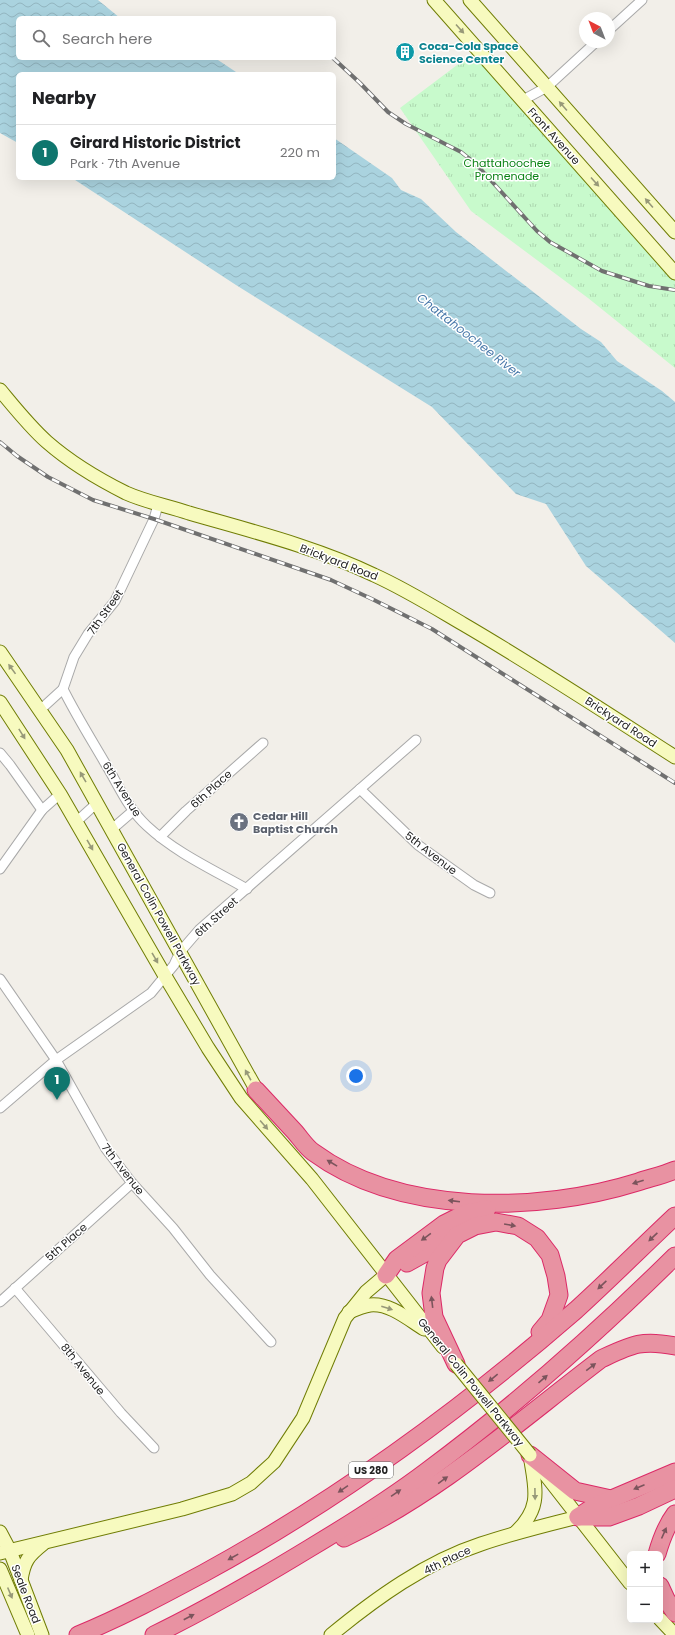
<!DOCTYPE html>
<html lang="en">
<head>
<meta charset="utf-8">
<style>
  body { margin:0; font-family:Poppins,sans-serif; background:#f2f2f2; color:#202124 }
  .controls { position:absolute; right:12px; bottom:12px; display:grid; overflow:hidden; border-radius:6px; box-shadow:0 4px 16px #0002 }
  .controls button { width:36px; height:36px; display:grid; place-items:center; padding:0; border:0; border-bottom:1px solid #e0e0e0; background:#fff; color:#202124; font:20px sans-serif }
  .compass { position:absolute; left:579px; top:12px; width:36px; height:36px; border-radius:50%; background:#fff; box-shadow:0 4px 16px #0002; rotate:318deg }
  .you { position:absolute; left:356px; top:1076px; width:14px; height:14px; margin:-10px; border:3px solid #fff; border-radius:50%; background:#1a73e8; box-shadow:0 0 0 6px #1a73e833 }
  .badge { display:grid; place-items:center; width:26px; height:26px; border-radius:50%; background:#0f766e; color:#fff; font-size:13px; font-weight:700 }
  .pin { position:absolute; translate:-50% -33px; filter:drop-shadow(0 1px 2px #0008) }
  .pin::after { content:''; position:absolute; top:21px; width:14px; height:12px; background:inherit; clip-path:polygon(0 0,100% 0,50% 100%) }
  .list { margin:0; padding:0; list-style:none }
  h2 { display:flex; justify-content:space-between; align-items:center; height:52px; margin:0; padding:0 16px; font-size:17px }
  h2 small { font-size:13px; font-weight:400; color:#757577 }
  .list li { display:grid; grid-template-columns:26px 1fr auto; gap:12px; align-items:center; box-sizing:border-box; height:56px; padding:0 16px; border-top:1px solid #e0e0e0 }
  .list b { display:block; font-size:15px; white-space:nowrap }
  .list p { margin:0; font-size:13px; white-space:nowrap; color:#757577 }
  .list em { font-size:13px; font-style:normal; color:#757577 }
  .icon { flex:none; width:22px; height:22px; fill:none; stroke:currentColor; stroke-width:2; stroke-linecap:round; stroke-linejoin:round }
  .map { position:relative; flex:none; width:675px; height:1635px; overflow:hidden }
  .search { position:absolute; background:#fff; box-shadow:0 4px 16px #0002; left:16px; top:16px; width:320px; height:44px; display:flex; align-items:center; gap:10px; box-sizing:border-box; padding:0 14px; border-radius:6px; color:#757577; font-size:15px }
  .panel { position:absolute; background:#fff; box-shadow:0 4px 16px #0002; left:16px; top:72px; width:320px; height:108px; border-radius:6px }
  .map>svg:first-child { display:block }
</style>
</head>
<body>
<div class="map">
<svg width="675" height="1635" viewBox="0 0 675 1635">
  <defs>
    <pattern id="park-tufts" width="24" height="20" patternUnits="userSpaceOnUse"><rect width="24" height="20" fill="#c8facc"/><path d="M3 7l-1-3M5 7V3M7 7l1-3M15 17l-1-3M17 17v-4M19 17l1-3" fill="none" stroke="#acd6af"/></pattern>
    <pattern id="water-waves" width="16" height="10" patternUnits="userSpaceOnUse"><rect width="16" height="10" fill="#aad3df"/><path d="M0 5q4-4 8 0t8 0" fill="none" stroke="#92b5bf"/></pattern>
  </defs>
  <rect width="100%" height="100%" fill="#f2efe9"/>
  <polygon fill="url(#park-tufts)" points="473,53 675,276 675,368 588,298 471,211 400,108"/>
  <g fill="url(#water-waves)">
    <polygon points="0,0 98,0 120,18 18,18 18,58 215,58 239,74 18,74 18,143 0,133"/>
    <polygon points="334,138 392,178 401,190 421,199 456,232 581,329 601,342 617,361 662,391 675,402 675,643 586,566 546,504 516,494 432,407 236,285 72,178 334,178"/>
  </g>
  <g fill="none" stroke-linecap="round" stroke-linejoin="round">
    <defs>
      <g id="street">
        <polyline points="609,30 642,0"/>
        <polyline points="523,100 547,87 596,42"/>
        <path d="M63 689C76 715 91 739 105 763 118 784 128 809 147 826 176 853 214 870 247 889"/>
        <polyline points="40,710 63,689 74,657 88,634 115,601 154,519 158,505"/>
        <polyline points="0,753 10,765 42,810"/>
        <polyline points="360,789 418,845 474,885 490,893"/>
        <polyline points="76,822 97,803"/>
        <polyline points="111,830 133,811"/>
        <polyline points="160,837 186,811 263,743"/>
        <polyline points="0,869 42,810 60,794"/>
        <polyline points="0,979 56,1060 106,1149 132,1183 173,1228 210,1275 271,1342"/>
        <polyline points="0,1108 56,1060 151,993 174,965 180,952 199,930 416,740"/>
        <polyline points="15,1288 121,1413 154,1448"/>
        <polyline points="0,1302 132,1183"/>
      </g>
      <g id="secondary">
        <polyline points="434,0 675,273"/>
        <polyline points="470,0 675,232"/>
        <path d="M0 390C15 408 30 427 47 442 71 463 98 479 126 493 146 502 168 506 189 513 251 531 316 547 374 575 405 589 434 607 463 624 535 666 605 712 675 757"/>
        <polyline points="0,652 67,750 261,1098"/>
        <polyline points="0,702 60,794 165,976 208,1048 241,1098 312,1179 443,1347"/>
        <path d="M349 1312C356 1309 363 1306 370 1305 390 1303 408 1319 424 1329"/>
        <polyline points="541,1469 630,1583"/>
        <polyline points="0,1532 10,1551 42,1635"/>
        <path d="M515 1533C543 1507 535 1488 530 1455"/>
        <polyline points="0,1553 182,1509 232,1494 251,1483 274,1462 303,1418 345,1318 366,1292 386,1275"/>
        <polyline points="0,1569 28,1635"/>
        <path d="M21 1580C24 1561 28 1556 43 1544"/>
        <polyline points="660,1619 675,1635"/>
        <path d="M331 1635C376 1598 426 1562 481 1544 513 1533 546 1525 578 1517"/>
      </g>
      <g id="highway">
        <path d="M256 1090C269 1104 282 1118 295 1132 301 1139 306 1147 313 1152 400 1216 539 1213 638 1182 650 1178 663 1175 675 1170"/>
        <polyline points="407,1263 452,1238"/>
        <polyline points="386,1275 397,1259 444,1224 466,1213 487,1209"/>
        <polyline points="456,1364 434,1317 431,1293 435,1268 438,1260 457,1235 475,1226 496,1222 518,1226 537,1238 550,1255 556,1276 559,1295 550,1320 540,1332"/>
        <polyline points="530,1455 575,1491 611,1499"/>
        <polyline points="578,1517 595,1506 675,1472"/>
        <polyline points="578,1517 609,1517 639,1506 675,1489"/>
        <path d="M344 1538C439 1493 518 1422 601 1359 631 1345 641 1339 675 1346"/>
        <path d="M657 1554C661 1540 666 1526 675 1514"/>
        <polyline points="660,1586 666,1599 675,1613"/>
        <path d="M78 1635C122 1617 163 1595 204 1573 338 1500 461 1410 576 1310 610 1279 642 1247 675 1216"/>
        <path d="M154 1635C208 1609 259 1579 310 1548 350 1524 390 1499 427 1471 515 1406 597 1333 675 1256"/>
      </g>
    </defs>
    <use href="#street" stroke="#a9a9a9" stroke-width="11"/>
    <use href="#secondary" stroke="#707d05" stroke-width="15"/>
    <use href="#highway" stroke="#dc2a67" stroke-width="19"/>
    <use href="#street" stroke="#fff" stroke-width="9"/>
    <use href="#secondary" stroke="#f7fabf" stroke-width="13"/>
    <use href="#highway" stroke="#e892a2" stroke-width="17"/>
    <defs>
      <g id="rail">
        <polyline points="333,58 360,83 388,112 406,124 461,152 475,163 537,231 550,242 602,271 649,286 675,290"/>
        <polyline points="0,442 17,456 48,477 93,500 154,519 331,580 372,599 432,629 675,783"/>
      </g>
    </defs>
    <use href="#rail" stroke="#707070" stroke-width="4"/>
    <use href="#rail" stroke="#fff" stroke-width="2.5" stroke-dasharray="8" stroke-linecap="butt"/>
    <defs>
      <polyline id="secondary-bridge" points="456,1364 530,1455"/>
    </defs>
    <use href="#secondary-bridge" stroke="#707d05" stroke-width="15" stroke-linecap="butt"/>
    <use href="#secondary-bridge" stroke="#f7fabf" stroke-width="13"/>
  </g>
  <defs><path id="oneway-solid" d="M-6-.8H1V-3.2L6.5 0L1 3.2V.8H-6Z"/></defs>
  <g fill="#979978">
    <use href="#oneway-solid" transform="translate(460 29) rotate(48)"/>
    <use href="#oneway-solid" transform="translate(563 106) rotate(-131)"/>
    <use href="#oneway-solid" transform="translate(595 182) rotate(48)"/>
    <use href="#oneway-solid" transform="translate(649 203) rotate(-131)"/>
    <use href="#oneway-solid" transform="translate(12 669) rotate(-126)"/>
    <use href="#oneway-solid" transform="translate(22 734) rotate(58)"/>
    <use href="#oneway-solid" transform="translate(83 777) rotate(-120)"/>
    <use href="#oneway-solid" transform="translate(90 845) rotate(60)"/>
    <use href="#oneway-solid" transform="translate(155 958) rotate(60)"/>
    <use href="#oneway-solid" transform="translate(248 1075) rotate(-119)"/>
    <use href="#oneway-solid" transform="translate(264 1125) rotate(49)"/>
    <use href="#oneway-solid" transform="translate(387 1308) rotate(18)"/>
    <use href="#oneway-solid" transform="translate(535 1494) rotate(89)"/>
    <use href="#oneway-solid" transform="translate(10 1593) rotate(67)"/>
  </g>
  <g fill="#7b545c">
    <use href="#oneway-solid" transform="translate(332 1163) rotate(-149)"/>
    <use href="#oneway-solid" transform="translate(638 1182) rotate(162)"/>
    <use href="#oneway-solid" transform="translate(454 1201) rotate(-173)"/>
    <use href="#oneway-solid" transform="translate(510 1225) rotate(10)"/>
    <use href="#oneway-solid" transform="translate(426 1237) rotate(144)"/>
    <use href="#oneway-solid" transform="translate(653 1237) rotate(137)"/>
    <use href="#oneway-solid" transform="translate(602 1285) rotate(137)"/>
    <use href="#oneway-solid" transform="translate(432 1302) rotate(-97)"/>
    <use href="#oneway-solid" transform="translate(591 1367) rotate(-37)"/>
    <use href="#oneway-solid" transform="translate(493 1378) rotate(141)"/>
    <use href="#oneway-solid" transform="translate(543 1379) rotate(-41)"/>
    <use href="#oneway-solid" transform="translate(443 1480) rotate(-36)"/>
    <use href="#oneway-solid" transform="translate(639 1487) rotate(157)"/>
    <use href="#oneway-solid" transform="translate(343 1489) rotate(146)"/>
    <use href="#oneway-solid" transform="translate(396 1493) rotate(-34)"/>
    <use href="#oneway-solid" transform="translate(664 1533) rotate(-66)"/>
    <use href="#oneway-solid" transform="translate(233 1557) rotate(151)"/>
    <use href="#oneway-solid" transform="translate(189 1617) rotate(-28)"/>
  </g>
  <defs>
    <symbol id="building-disc" viewBox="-11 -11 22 22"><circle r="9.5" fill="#0f9aa8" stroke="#fff"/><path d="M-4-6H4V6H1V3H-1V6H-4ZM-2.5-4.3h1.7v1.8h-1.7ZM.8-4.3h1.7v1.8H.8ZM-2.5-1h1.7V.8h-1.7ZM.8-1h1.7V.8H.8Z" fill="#fff"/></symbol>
    <symbol id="church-disc" viewBox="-11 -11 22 22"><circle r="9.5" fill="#6b7280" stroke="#fff"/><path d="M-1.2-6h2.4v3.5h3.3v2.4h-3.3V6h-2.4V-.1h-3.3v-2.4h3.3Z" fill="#fff"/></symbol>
  </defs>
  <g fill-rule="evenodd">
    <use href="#building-disc" x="394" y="41" width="22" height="22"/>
    <use href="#church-disc" x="228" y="811" width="22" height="22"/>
  </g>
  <g text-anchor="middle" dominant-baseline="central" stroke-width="3" stroke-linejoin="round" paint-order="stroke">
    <rect fill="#fff" stroke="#646464" stroke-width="1" x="349" y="1462" width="44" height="16" rx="3"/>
    <g font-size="10" font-weight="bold" fill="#222">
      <text x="371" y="1470">US 280</text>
    </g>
    <g font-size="11" font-weight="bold" fill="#0d838f" stroke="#fff" text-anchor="start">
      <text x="419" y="46">Coca-Cola Space<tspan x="419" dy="13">Science Center</tspan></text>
    </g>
    <g font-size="11" fill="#222" stroke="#fff">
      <text transform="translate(554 136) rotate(48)">Front Avenue</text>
      <text transform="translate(339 562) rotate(21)">Brickyard Road</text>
      <text transform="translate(105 612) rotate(-55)">7th Street</text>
      <text transform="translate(621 722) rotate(33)">Brickyard Road</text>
      <text transform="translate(122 789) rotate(58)">6th Avenue</text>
      <text transform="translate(211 789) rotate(-42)">6th Place</text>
      <text transform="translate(431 853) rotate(38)">5th Avenue</text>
      <text transform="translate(159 914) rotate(61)">General Colin Powell Parkway</text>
      <text transform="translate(216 917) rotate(-42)">6th Street</text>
      <text transform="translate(123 1169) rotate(52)">7th Avenue</text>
      <text transform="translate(66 1242) rotate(-41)">5th Place</text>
      <text transform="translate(83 1369) rotate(51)">8th Avenue</text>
      <text transform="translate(471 1382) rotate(51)">General Colin Powell Parkway</text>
      <text transform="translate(447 1560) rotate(-26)">4th Place</text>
      <text transform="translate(26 1594) rotate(69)">Seale Road</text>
    </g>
    <g font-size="11" fill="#0c8416" stroke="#fff">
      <text x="507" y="163">Chattahoochee<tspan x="507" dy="13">Promenade</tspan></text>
    </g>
    <g font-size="11" font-weight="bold" fill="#5b616d" stroke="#fff" text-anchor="start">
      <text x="253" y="816">Cedar Hill<tspan x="253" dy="13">Baptist Church</tspan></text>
    </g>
    <g font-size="12" font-style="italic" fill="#4a7aab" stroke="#fff">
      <text transform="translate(469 335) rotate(38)">Chattahoochee River</text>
    </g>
  </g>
</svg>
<div class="controls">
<button>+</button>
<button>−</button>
</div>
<svg class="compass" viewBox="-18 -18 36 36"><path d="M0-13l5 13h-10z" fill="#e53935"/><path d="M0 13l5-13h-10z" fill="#757577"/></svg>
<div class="you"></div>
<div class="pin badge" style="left:57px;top:1100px">1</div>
<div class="search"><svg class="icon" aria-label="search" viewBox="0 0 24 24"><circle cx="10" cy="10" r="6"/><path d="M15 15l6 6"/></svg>Search here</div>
<section class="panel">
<h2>Nearby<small></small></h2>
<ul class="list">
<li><span class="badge">1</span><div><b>Girard Historic District</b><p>Park · 7th Avenue</p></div><em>220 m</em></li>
</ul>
</section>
</div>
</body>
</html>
